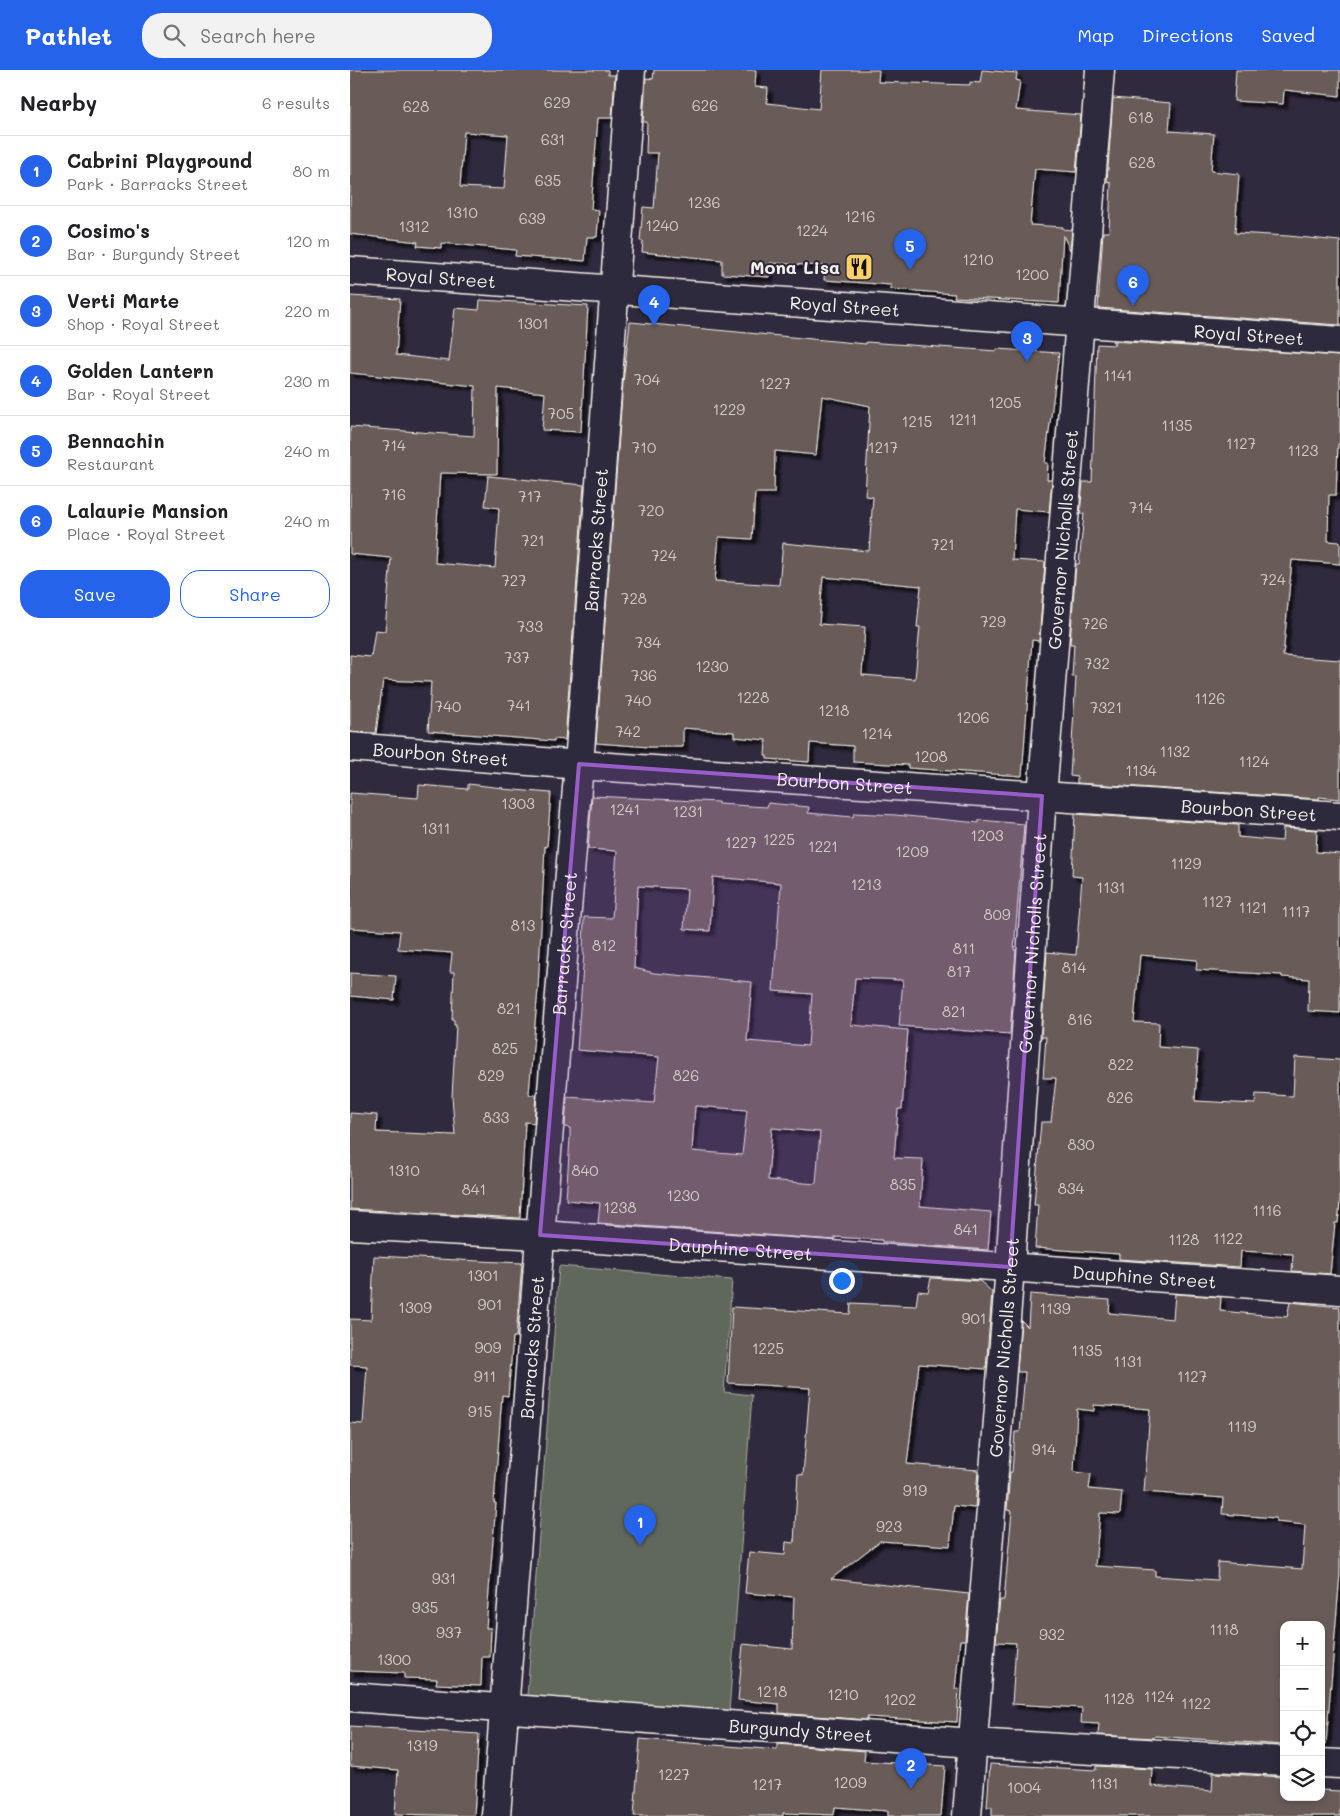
<!DOCTYPE html>
<html lang="en">
<head>
<meta charset="utf-8">
<style>
  body { margin:0; font-family:Mali,sans-serif; background:#f2f2f2; color:#202124 }
  .controls { position:absolute; right:15px; bottom:15px; display:grid; overflow:hidden; border-radius:10px; box-shadow:0 2px 8px #0003 }
  .controls button { width:45px; height:45px; display:grid; place-items:center; padding:0; border:0; border-bottom:1px solid #e0e0e0; background:#fff; color:#202124; font:25px sans-serif }
  .you { position:absolute; left:491px; top:1210px; width:18px; height:18px; margin:-12px; border:4px solid #fff; border-radius:50%; background:#1a73e8; box-shadow:0 0 0 8px #1a73e833 }
  .badge { display:grid; place-items:center; width:32px; height:32px; border-radius:50%; background:#2563eb; color:#fff; font-size:16px; font-weight:700 }
  .pin { position:absolute; translate:-50% -41px; filter:drop-shadow(0 1px 2px #0008) }
  .pin::after { content:''; position:absolute; top:26px; width:18px; height:15px; background:inherit; clip-path:polygon(0 0,100% 0,50% 100%) }
  .list { margin:0; padding:0; list-style:none }
  h2 { display:flex; justify-content:space-between; align-items:center; height:65px; margin:0; padding:0 20px; font-size:21px }
  h2 small { font-size:16px; font-weight:400; color:#757577 }
  .list li { display:grid; grid-template-columns:32px 1fr auto; gap:15px; align-items:center; box-sizing:border-box; height:70px; padding:0 20px; border-top:1px solid #e0e0e0 }
  .list b { display:block; font-size:19px; white-space:nowrap }
  .list p { margin:0; font-size:16px; white-space:nowrap; color:#757577 }
  .list em { font-size:16px; font-style:normal; color:#757577 }
  .actions { display:flex; gap:10px; padding:15px 20px }
  .actions a { flex:1; padding:11px 0; border:1px solid #2563eb; border-radius:20px; text-align:center; font-size:18px; color:#2563eb }
  .actions .main { background:#2563eb; color:#fff }
  .icon { flex:none; width:28px; height:28px; fill:none; stroke:currentColor; stroke-width:2; stroke-linecap:round; stroke-linejoin:round }
  .map { position:relative; flex:none; width:990px; height:1746px; overflow:hidden }
  header { display:flex; align-items:center; gap:30px; box-sizing:border-box; height:70px; padding:0 25px; background:#2563eb; color:#fff }
  header strong { font-size:24px }
  nav { display:flex; gap:28px; margin-inline-start:auto; font-size:18px }
  .search { width:350px; height:45px; background:#f2f2f2; display:flex; align-items:center; gap:12px; box-sizing:border-box; padding:0 18px; border-radius:20px; color:#757577; font-size:19px }
  main { display:flex }
  aside { flex:1; background:#fff }
  .map>svg:first-child { display:block }
</style>
</head>
<body>
<header>
<strong>Pathlet</strong>
<div class="search"><svg class="icon" aria-label="search" viewBox="0 0 24 24"><circle cx="10" cy="10" r="6"/><path d="M15 15l6 6"/></svg>Search here</div>
<nav><a>Map</a><a>Directions</a><a>Saved</a></nav>
</header>
<main>
<aside>
<h2>Nearby<small>6 results</small></h2>
<ul class="list">
<li><span class="badge">1</span><div><b>Cabrini Playground</b><p>Park · Barracks Street</p></div><em>80 m</em></li>
<li><span class="badge">2</span><div><b>Cosimo's</b><p>Bar · Burgundy Street</p></div><em>120 m</em></li>
<li><span class="badge">3</span><div><b>Verti Marte</b><p>Shop · Royal Street</p></div><em>220 m</em></li>
<li><span class="badge">4</span><div><b>Golden Lantern</b><p>Bar · Royal Street</p></div><em>230 m</em></li>
<li><span class="badge">5</span><div><b>Bennachin</b><p>Restaurant</p></div><em>240 m</em></li>
<li><span class="badge">6</span><div><b>Lalaurie Mansion</b><p>Place · Royal Street</p></div><em>240 m</em></li>
</ul>
<div class="actions"><a class="main">Save</a><a>Share</a></div>
</aside>
<div class="map">
<svg width="990" height="1746" viewBox="0 0 990 1746">
  <defs>
    <filter id="shadow"><feDropShadow dx="4.5" dy="4.5" stdDeviation="1" flood-color="#0009"/></filter>
  </defs>
  <rect width="100%" height="100%" fill="#2f2a3d"/>
  <filter id="ink" filterUnits="userSpaceOnUse"><feTurbulence type="fractalNoise" baseFrequency=".02" numOctaves="2"/><feDisplacementMap in="SourceGraphic" scale="10" xChannelSelector="R" yChannelSelector="G"/><feConvolveMatrix kernelMatrix="1 2 1 2 8 2 1 2 1" color-interpolation-filters="sRGB"/></filter>
  <g filter="url(#ink)">
    <polygon fill="#61685b" stroke="#aaaca2" points="209,1196 382,1210 374,1322 402,1325 379,1642 177,1626"/>
    <g fill="#695b58" stroke="#f4f1e8" fill-rule="evenodd" filter="url(#shadow)">
      <path d="M0 0H258V5H265L262 48H248L241 139 249 140 247 167H237L235 191 165 186 166 180 91 173V178L67 176 68 172 0 164ZM114 62 158 65 154 119 110 117Z"/>
      <polygon points="304,0 406,0 405,17 418,18 417,33 469,39 472,0 529,0 528,12 620,15 620,12 630,13 632,0 667,3 666,10 670,11 666,40 731,45 726,102 685,99 680,155 713,157 713,159 722,160 720,180 713,165 709,233 604,227 605,224 541,219 541,215 474,210 475,196 420,193 419,207 372,204 372,190 292,182 293,171 290,171 293,137 304,138 308,83 296,83 297,52 293,52 296,8 303,9"/>
      <polygon points="886,0 990,0 990,26 934,20 933,34 884,31"/>
      <polygon points="763,28 821,33 819,61 864,64 861,101 889,104 885,163 938,166 990,171 990,255 748,238 753,162 759,162 761,113 757,112"/>
      <polygon points="0,226 50,229 46,285 99,291 105,238 129,240 130,230 238,236 231,362 192,360 195,323 148,318 147,404 90,403 87,454 85,493 145,498 149,438 135,436 138,406 234,415 215,670 204,669 204,671 78,661 81,612 33,610 26,663 0,662 0,585 21,587 25,560 35,561 41,488 0,484 0,357 124,366 125,316 0,303"/>
      <path d="M280 252 516 274V272L647 281V279L709 283 695 393H698L697 410H702L699 442 665 439 662 490 695 492 689 571 682 570 672 706 558 698V695L503 692V676L460 673 459 692 417 689V686H415L416 670 384 667V662L333 658V677H300L246 673 273 313ZM472 326 520 336 515 426 523 427 519 481 433 473 429 515 365 511 369 467 402 469 405 423H424L425 381 466 385ZM473 507 571 516 567 557H570L565 609 512 605 515 557 469 554Z"/>
      <polygon points="762,271 990,286 990,374 988,374 986,425 979,425 978,471 990,472 990,494 942,490 933,586 990,590 990,729 969,727 969,729 727,713 727,707 720,706 726,607 722,607 724,574 720,574 726,494 729,494 734,444 730,444 733,412 742,412 747,274 765,275"/>
      <polygon points="118,714 153,718 152,719 201,723 197,777 195,776 188,919 179,1023 180,1025 186,1025 184,1053 175,1052 170,1148 0,1139 0,1043 27,1045 26,1062 105,1065 102,1027 106,955 104,955 104,950 102,950 104,902 100,902 102,883 48,879 50,861 0,858 0,723 68,728 69,715 118,719"/>
      <path d="M242 726 368 732V734L417 737 418 733 459 737 458 743 503 747 504 743 546 745 629 753V750L674 754 664 880H666L660 964 549 956 553 910 505 908 501 955 558 960 552 1039H548L544 1088 573 1089 570 1136 641 1142 638 1180 532 1172V1170L485 1167V1170L248 1153 250 1133 216 1130 220 1068V1058L215 1057 217 1027 304 1033 309 987 227 980 234 882H233L234 847 262 848 267 781 238 779ZM363 807 431 813 423 921 462 924 458 976 397 971 402 912 304 903 284 898 288 816 337 819 334 859 360 861ZM345 1036 397 1040 392 1085 342 1081ZM422 1058 470 1062 466 1114 418 1110Z"/>
      <polygon points="725,744 888,755 888,767 932,771 933,758 967,760 966,782 990,784 990,943 958,941 959,909 932,907 932,905 846,900 847,890 790,885 784,952 809,953 808,977 848,980 845,1031 905,1034 906,1024 943,1026 945,987 990,990 990,1132 988,1153 985,1153 980,1204 942,1201 943,1184 891,1181 890,1197 769,1189 769,1184 685,1178 688,1135 684,1135 691,1052 701,1052 706,1008 693,1008 696,967 691,967 697,882 726,885 732,807 722,806"/>
      <polygon points="0,903 46,906 44,930 0,926"/>
      <polygon points="24,1186 172,1193 166,1267 163,1267 158,1326 152,1325 144,1433 146,1433 136,1558 141,1558 140,1587 132,1587 131,1616 86,1614 87,1609 54,1608 54,1603 0,1601 0,1353 13,1354 17,1296 0,1295 0,1249 21,1250"/>
      <polygon points="581,1208 630,1211 642,1222 636,1299 569,1294 557,1394 628,1400 625,1438 604,1436 600,1476 530,1471 481,1509 619,1524 615,1570 610,1570 605,1619 609,1619 607,1652 517,1647 517,1650 429,1643 429,1634 388,1630 393,1574 442,1579 444,1527 395,1523 399,1482 435,1485 436,1472 444,1473 448,1404 453,1405 460,1318 378,1313 382,1237 500,1244 501,1233 566,1236 568,1221 578,1222"/>
      <path d="M680 1224 760 1230 759 1243 823 1249 825 1224 871 1227 870 1241 937 1247 940 1232 990 1237V1503L976 1674H971V1555H934V1675L805 1666 804 1668 748 1665 749 1654 731 1653 732 1638 662 1634 666 1573 646 1572 650 1530H654L662 1441 657 1440 660 1402H662L665 1362H670L675 1302H667L671 1250 678 1257ZM744 1335 800 1339 794 1422 873 1428 872 1444 926 1448V1452L955 1455 952 1499 868 1492 867 1510 805 1506V1500L745 1496 750 1443 770 1444 772 1422 739 1419 741 1404 724 1402 727 1339 744 1341Z"/>
      <polygon points="0,1656 129,1664 124,1746 45,1744 48,1700 0,1696"/>
      <polygon points="290,1669 427,1680 427,1674 515,1681 514,1691 595,1696 591,1746 538,1746 538,1741 485,1737 484,1745 433,1743 433,1746 284,1746"/>
      <polygon points="640,1694 746,1700 746,1696 802,1699 801,1716 862,1721 863,1703 933,1707 934,1727 971,1727 971,1720 990,1721 990,1746 642,1746 642,1737 637,1737"/>
    </g>
    <g fill="none" stroke-linecap="round" stroke-linejoin="round">
      <defs>
        <g id="minor">
          <path id="s1" d="M0 201 990 271"/>
          <path id="s2" d="M0 677 244 696 990 746"/>
          <path id="s3" d="M0 1155 190 1165 990 1220"/>
          <path id="s4" d="M0 1627 623 1673 934 1691"/>
          <polyline points="971,1693 990,1694"/>
          <path id="s5" d="M146 1746 191 1155 229 694 281 0"/>
          <path id="s6" d="M617 1746 660 1197 692 726 750 0"/>
        </g>
      </defs>
      <use href="#minor" stroke="#f4f1e8" stroke-width="31"/>
      <use href="#minor" stroke="#2f2a3d" stroke-width="28"/>
    </g>
  </g>
  <path fill="#995dc9" fill-opacity="0.2" stroke="#995dc9" stroke-width="4" stroke-linejoin="round" d="M229 694 692 726 660 1197 190 1165Z"/>
  <defs>
    <symbol id="restaurant-square" viewBox="-11 -11 22 22"><rect x="-9" y="-9" width="18" height="18" rx="4" fill="#ffd166" stroke="#2f2a3d"/><path d="M-5-6h1v4h1v-4h1v4h1v-4h1v5L-1.5 .5V6h-2V.5L-5-1ZM5-6V6H3V1.5H1.5Q1.5-4 5-6Z" fill="#111"/></symbol>
  </defs>
  <g fill-rule="evenodd">
    <use href="#restaurant-square" x="493" y="181" width="32" height="32"/>
  </g>
  <g text-anchor="middle" dominant-baseline="central" stroke-width="4" stroke-linejoin="round" paint-order="stroke">
    <g font-size="15" fill="#d1ccc4">
      <text x="207" y="32">629</text>
      <text x="355" y="35">626</text>
      <text x="66" y="36">628</text>
      <text x="791" y="47">618</text>
      <text x="203" y="69">631</text>
      <text x="792" y="92">628</text>
      <text x="198" y="110">635</text>
      <text x="354" y="132">1236</text>
      <text x="112" y="142">1310</text>
      <text x="510" y="146">1216</text>
      <text x="182" y="148">639</text>
      <text x="312" y="155">1240</text>
      <text x="64" y="156">1312</text>
      <text x="462" y="160">1224</text>
      <text x="628" y="189">1210</text>
      <text x="682" y="204">1200</text>
      <text x="183" y="253">1301</text>
      <text x="768" y="305">1141</text>
      <text x="297" y="309">704</text>
      <text x="425" y="313">1227</text>
      <text x="655" y="332">1205</text>
      <text x="379" y="339">1229</text>
      <text x="211" y="343">705</text>
      <text x="613" y="349">1211</text>
      <text x="567" y="351">1215</text>
      <text x="827" y="355">1135</text>
      <text x="891" y="373">1127</text>
      <text x="44" y="375">714</text>
      <text x="294" y="377">710</text>
      <text x="533" y="377">1217</text>
      <text x="953" y="380">1123</text>
      <text x="44" y="424">716</text>
      <text x="180" y="426">717</text>
      <text x="791" y="437">714</text>
      <text x="301" y="440">720</text>
      <text x="183" y="470">721</text>
      <text x="593" y="474">721</text>
      <text x="314" y="485">724</text>
      <text x="923" y="509">724</text>
      <text x="164" y="510">727</text>
      <text x="284" y="528">728</text>
      <text x="643" y="551">729</text>
      <text x="745" y="553">726</text>
      <text x="180" y="556">733</text>
      <text x="298" y="572">734</text>
      <text x="167" y="587">737</text>
      <text x="747" y="593">732</text>
      <text x="362" y="596">1230</text>
      <text x="294" y="605">736</text>
      <text x="403" y="627">1228</text>
      <text x="860" y="628">1126</text>
      <text x="288" y="630">740</text>
      <text x="169" y="635">741</text>
      <text x="98" y="636">740</text>
      <text x="756" y="637">7321</text>
      <text x="484" y="640">1218</text>
      <text x="623" y="647">1206</text>
      <text x="278" y="661">742</text>
      <text x="527" y="663">1214</text>
      <text x="825" y="681">1132</text>
      <text x="581" y="686">1208</text>
      <text x="904" y="691">1124</text>
      <text x="791" y="700">1134</text>
      <text x="168" y="733">1303</text>
      <text x="275" y="739">1241</text>
      <text x="338" y="741">1231</text>
      <text x="86" y="758">1311</text>
      <text x="637" y="765">1203</text>
      <text x="429" y="769">1225</text>
      <text x="391" y="772">1227</text>
      <text x="473" y="776">1221</text>
      <text x="562" y="781">1209</text>
      <text x="836" y="793">1129</text>
      <text x="516" y="814">1213</text>
      <text x="761" y="817">1131</text>
      <text x="867" y="831">1127</text>
      <text x="903" y="837">1121</text>
      <text x="946" y="841">1117</text>
      <text x="647" y="844">809</text>
      <text x="173" y="855">813</text>
      <text x="254" y="875">812</text>
      <text x="614" y="878">811</text>
      <text x="724" y="897">814</text>
      <text x="609" y="901">817</text>
      <text x="159" y="938">821</text>
      <text x="604" y="941">821</text>
      <text x="730" y="949">816</text>
      <text x="155" y="978">825</text>
      <text x="771" y="994">822</text>
      <text x="141" y="1005">829</text>
      <text x="336" y="1005">826</text>
      <text x="770" y="1027">826</text>
      <text x="146" y="1047">833</text>
      <text x="731" y="1074">830</text>
      <text x="54" y="1100">1310</text>
      <text x="235" y="1100">840</text>
      <text x="553" y="1114">835</text>
      <text x="721" y="1118">834</text>
      <text x="124" y="1119">841</text>
      <text x="333" y="1125">1230</text>
      <text x="270" y="1137">1238</text>
      <text x="917" y="1140">1116</text>
      <text x="616" y="1159">841</text>
      <text x="878" y="1168">1122</text>
      <text x="834" y="1169">1128</text>
      <text x="133" y="1205">1301</text>
      <text x="140" y="1234">901</text>
      <text x="65" y="1237">1309</text>
      <text x="705" y="1238">1139</text>
      <text x="624" y="1248">901</text>
      <text x="138" y="1277">909</text>
      <text x="418" y="1278">1225</text>
      <text x="737" y="1280">1135</text>
      <text x="778" y="1291">1131</text>
      <text x="135" y="1306">911</text>
      <text x="842" y="1306">1127</text>
      <text x="130" y="1341">915</text>
      <text x="892" y="1356">1119</text>
      <text x="694" y="1379">914</text>
      <text x="565" y="1420">919</text>
      <text x="539" y="1456">923</text>
      <text x="94" y="1508">931</text>
      <text x="75" y="1537">935</text>
      <text x="874" y="1559">1118</text>
      <text x="99" y="1562">937</text>
      <text x="702" y="1564">932</text>
      <text x="44" y="1589">1300</text>
      <text x="422" y="1621">1218</text>
      <text x="493" y="1624">1210</text>
      <text x="809" y="1626">1124</text>
      <text x="769" y="1628">1128</text>
      <text x="550" y="1629">1202</text>
      <text x="846" y="1633">1122</text>
      <text x="72" y="1675">1319</text>
      <text x="324" y="1704">1227</text>
      <text x="500" y="1712">1209</text>
      <text x="754" y="1713">1131</text>
      <text x="417" y="1714">1217</text>
      <text x="674" y="1717">1004</text>
    </g>
    <g font-size="18" font-weight="bold" fill="#f4f1e8" stroke="#2f2a3d" text-anchor="end">
      <text x="490" y="197">Mona Lisa</text>
    </g>
    <g font-size="18" fill="#f4f1e8" stroke="#2f2a3d">
      <text stroke="none"><textPath href="#s1" startOffset="91">Royal Street</textPath></text>
      <text stroke="none"><textPath href="#s1" startOffset="496">Royal Street</textPath></text>
      <text stroke="none"><textPath href="#s1" startOffset="901">Royal Street</textPath></text>
      <text stroke="none"><textPath href="#s5" startOffset="1280">Barracks Street</textPath></text>
      <text stroke="none"><textPath href="#s6" startOffset="1280">Governor Nicholls Street</textPath></text>
      <text stroke="none"><textPath href="#s2" startOffset="91">Bourbon Street</textPath></text>
      <text stroke="none"><textPath href="#s2" startOffset="496">Bourbon Street</textPath></text>
      <text stroke="none"><textPath href="#s2" startOffset="901">Bourbon Street</textPath></text>
      <text stroke="none"><textPath href="#s5" startOffset="875">Barracks Street</textPath></text>
      <text stroke="none"><textPath href="#s6" startOffset="875">Governor Nicholls Street</textPath></text>
      <text stroke="none"><textPath href="#s3" startOffset="391">Dauphine Street</textPath></text>
      <text stroke="none"><textPath href="#s3" startOffset="796">Dauphine Street</textPath></text>
      <text stroke="none"><textPath href="#s5" startOffset="470">Barracks Street</textPath></text>
      <text stroke="none"><textPath href="#s6" startOffset="470">Governor Nicholls Street</textPath></text>
      <text stroke="none"><textPath href="#s4" startOffset="452">Burgundy Street</textPath></text>
    </g>
  </g>
</svg>
<div class="controls">
<button>+</button>
<button>−</button>
<button><svg class="icon" aria-label="locate" viewBox="0 0 24 24"><circle cx="12" cy="12" r="6"/><path d="M12 2v4M12 18v4M2 12h4M18 12h4"/></svg></button>
<button><svg class="icon" aria-label="layers" viewBox="0 0 24 24"><path d="M12 4l9 5-9 5-9-5zM3 14l9 5 9-5"/></svg></button>
</div>
<div class="you"></div>
<div class="pin badge" style="left:290px;top:1476px">1</div>
<div class="pin badge" style="left:561px;top:1719px">2</div>
<div class="pin badge" style="left:677px;top:292px">3</div>
<div class="pin badge" style="left:304px;top:256px">4</div>
<div class="pin badge" style="left:560px;top:200px">5</div>
<div class="pin badge" style="left:783px;top:236px">6</div>
</div>
</main>
</body>
</html>
